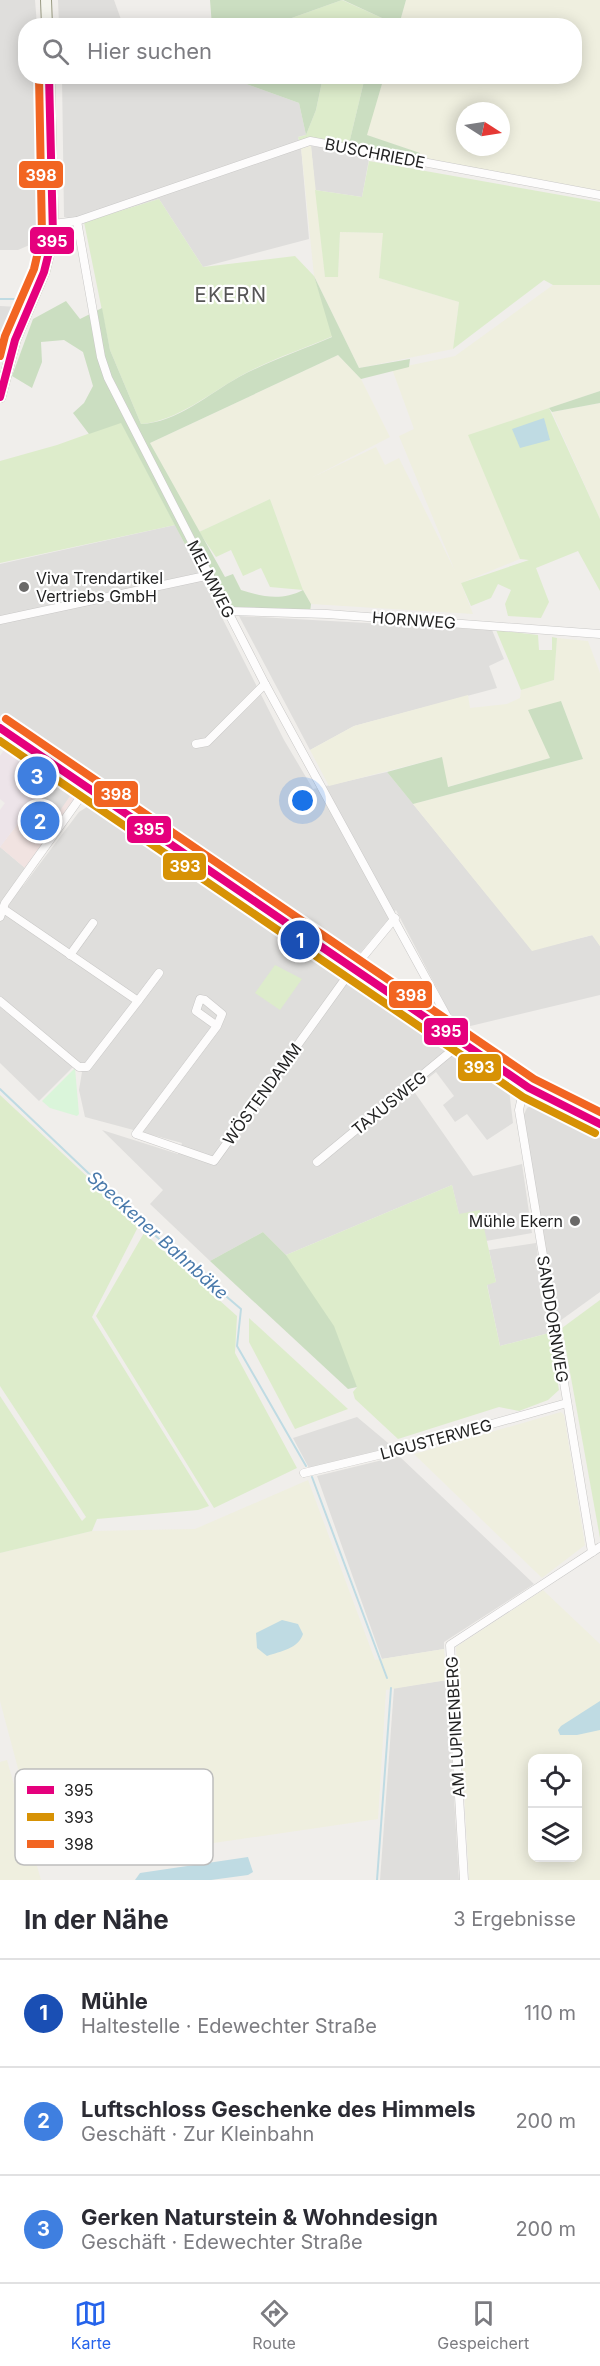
<!DOCTYPE html>
<html lang="de">
<head>
<meta charset="utf-8">
<style>
  body { margin:0; font-family:Inter,sans-serif; background:#f2f2f3; color:#2b2b33 }
  .controls { position:absolute; right:18px; bottom:18px; display:grid; overflow:hidden; border-radius:12px; box-shadow:0 3px 15px #0003 }
  .controls button { width:54px; height:54px; display:grid; place-items:center; padding:0; border:0; border-bottom:2px solid #e1e1e2; background:#fff; color:#2b2b33; font:30px sans-serif }
  .compass { position:absolute; left:456px; top:102px; width:54px; height:54px; border-radius:50%; background:#fff; box-shadow:0 3px 15px #0003; rotate:102deg }
  .you { position:absolute; left:303px; top:801px; width:21px; height:21px; margin:-15px; border:4px solid #fff; border-radius:50%; background:#1a73e8; box-shadow:0 0 0 9px #1a73e833 }
  .badge { display:grid; place-items:center; width:39px; height:39px; border-radius:50%; background:#2563eb; color:#fff; font-size:20px; font-weight:700 }
  .pin { position:absolute; translate:-50% -50%; border:3px solid #fff; box-shadow:0 2px 6px #0006 }
  .list { margin:0; padding:0; list-style:none }
  h2 { display:flex; justify-content:space-between; align-items:center; height:78px; margin:0; padding:0 24px; font-size:26px }
  h2 small { font-size:20px; font-weight:400; color:#7c7c81 }
  .list li { display:grid; grid-template-columns:39px 1fr auto; gap:18px; align-items:center; box-sizing:border-box; height:108px; padding:0 24px; border-top:2px solid #e1e1e2 }
  .list b { display:block; font-size:22px; white-space:nowrap }
  .list p { margin:0; font-size:20px; white-space:nowrap; color:#7c7c81 }
  .list em { font-size:20px; font-style:normal; color:#7c7c81 }
  .icon { flex:none; width:33px; height:33px; fill:none; stroke:currentColor; stroke-width:2; stroke-linecap:round; stroke-linejoin:round }
  .map { position:relative; flex:none; width:600px; height:1880px; overflow:hidden }
  .search { position:absolute; background:#fff; box-shadow:0 3px 15px #0003; left:18px; right:18px; top:18px; height:66px; display:flex; align-items:center; gap:15px; box-sizing:border-box; padding:0 21px; border-radius:24px; color:#7c7c81; font-size:22px }
  .sheet { height:402px; background:#fff }
  nav { display:flex; justify-content:space-around; align-items:center; box-sizing:border-box; height:84px; border-top:2px solid #e1e1e2; background:#fff; font-size:16px; color:#7c7c81 }
  nav a { display:grid; justify-items:center; gap:3px }
  nav .on { color:#2563eb }
  .map>svg:first-child { display:block }
</style>
</head>
<body>
<div class="map">
<svg width="600" height="1880" viewBox="0 0 600 1880">
  <rect width="100%" height="100%" fill="#f0eeeb"/>
  <g fill="#dfdedc">
    <polygon points="0,0 35,0 37,25 26,26 26,76 41,77 43,108 48,237 18,250 0,250"/>
    <polygon points="58,0 114,0 123,25 59,25"/>
    <polygon points="62,77 236,77 238,81 299,103 306,135 298,137 301,147 309,239 203,267 159,199 84,222 64,217"/>
    <polygon points="311,146 370,154 362,197 315,190"/>
    <polygon points="0,306 20,307 0,358"/>
    <polygon points="175,525 284,740 313,789 387,772 532,950 593,935 600,946 600,995 458,1029 396,910 355,959 0,716 0,564"/>
    <polygon points="239,616 492,630 504,659 489,666 497,688 354,726 310,750"/>
    <polygon points="90,805 509,1090 513,1123 487,1140 467,1114 455,1122 443,1105 454,1096 436,1072 413,1090 473,1176 522,1164 532,1233 486,1241 480,1211 459,1215 452,1185 286,1255 263,1232 210,1261 150,1204 163,1190 102,1130 178,1154 182,1143 85,1117 79,1090 82,1072 74,1066 39,1101 0,1063 0,847 25,868 16,880 23,886 79,812"/>
    <polygon points="532,1105 600,1138 600,1292 557,1323 523,1116 527,1108"/>
    <polygon points="536,1243 549,1333 500,1346 487,1284 496,1282 489,1250"/>
    <polygon points="357,1417 394,1448 309,1468 293,1438"/>
    <polygon points="399,1456 534,1584 444,1642 444,1649 382,1659 317,1476"/>
    <polygon points="447,1680 459,1880 380,1880 394,1688"/>
  </g>
  <polygon fill="#f1e3e1" points="52,779 74,794 75,798 25,868 0,847"/>
  <polygon fill="#ede4e9" points="6,747 52,779 0,847 0,810 5,803 0,799 0,756"/>
  <g fill="#efefdf" fill-rule="evenodd">
    <path d="M406 0H600V195L417 161 420 153 366 135 384 77 574 76V26L399 25ZM465 111H501V147H465Z"/>
    <polygon points="311,146 325,276 338,277 340,232 384,233 379,278 459,302 453,349 359,368 314,276 301,147"/>
    <polygon points="553,285 600,285 600,391 469,435 520,559 461,583 473,614 311,604 303,590 270,499 199,532 150,443 338,355 361,379 390,437 311,478 376,447 385,465 399,458 455,571 399,436 414,429 392,369 455,356"/>
    <polygon points="600,403 600,519 552,412"/>
    <polygon points="557,638 588,641 600,673 600,946 592,935 532,951 413,804 583,759 561,701 550,758 447,787 442,757 329,786 310,750 354,726 468,695 470,708 507,704 520,698 521,690 554,680"/>
    <polygon points="561,1412 564,1415 585,1545 542,1578 414,1454"/>
    <polygon points="308,1480 375,1660 444,1649 447,1680 386,1690 378,1819 173,1849 149,1783 29,1810 0,1701 0,1553 92,1531 195,1529"/>
    <path d="M543 1590 600 1644V1880H469L456 1647ZM532 1758H578V1858H532Z"/>
    <polygon points="7,1760 41,1880 0,1880 0,1762"/>
  </g>
  <g fill="#ddeccb">
    <polygon points="342,0 382,18 380,25 281,26 286,20"/>
    <polygon points="323,77 365,77 348,148 300,144 298,137 306,135 316,110"/>
    <polygon points="369,161 600,202 600,285 553,285 544,280 453,349 459,302 379,278 383,233 340,232 338,277 325,277 315,190 362,197"/>
    <path d="M159 199 203 267 295 256 314 276 333 336C303 349 272 359 244 374 211 392 178 421 141 424L110 350 84 222Z"/>
    <polygon points="549,408 600,519 600,591 578,551 536,568 549,602 541,618 508,616 505,604 511,590 498,584 491,598 471,606 461,583 529,560 520,559 468,435"/>
    <polygon points="121,422 175,525 0,563 0,461 57,445"/>
    <polygon points="270,499 303,590 270,587 261,568 243,576 231,550 216,557 199,532"/>
    <polygon points="496,630 538,635 539,650 552,650 552,637 557,638 554,680 521,690"/>
    <polygon points="275,965 302,979 280,1010 255,993"/>
    <polygon points="0,1095 139,1225 92,1317 209,1506 198,1510 97,1519 92,1531 0,1553 0,1396 82,1521 86,1517 0,1386"/>
    <polygon points="452,1185 459,1214 480,1210 496,1282 487,1285 500,1346 549,1333 559,1390 548,1400 519,1411 499,1407 398,1439 355,1399 353,1392 357,1387 286,1255"/>
    <polygon points="144,1233 237,1316 235,1353 297,1468 214,1508 96,1316"/>
    <polygon points="600,1300 600,1538 562,1328"/>
    <polygon points="249,1318 348,1409 295,1429 249,1342"/>
  </g>
  <g fill="#cbdec1">
    <polygon points="210,0 342,0 286,20 281,25 212,26"/>
    <polygon points="343,0 406,0 399,25 380,26 382,18"/>
    <polygon points="236,77 323,77 316,110 306,135 299,103 238,81"/>
    <polygon points="365,77 384,77 367,135 420,153 417,161 348,148"/>
    <path d="M314 276 359 368 410 359 409 367 361 379 338 355 150 443 225 577 233 574 241 590C262 597 282 601 303 590L311 604 310 613 219 609 121 423 89 434 73 413 84 403 93 386 83 352 64 340 41 342 42 362 32 388 12 376 33 319 66 301 80 319 102 308 110 350 141 424C176 423 210 393 239 377 269 361 302 350 332 337Z"/>
    <polygon points="600,391 600,403 552,412 549,408"/>
    <polygon points="561,701 583,759 413,804 387,772 442,757 448,787 550,758 528,710"/>
    <polygon points="263,1232 286,1255 334,1326 357,1387 348,1389 210,1261"/>
  </g>
  <polygon fill="#daf5da" points="75,1068 79,1114 77,1116 50,1108 42,1101"/>
  <polygon fill="#e0dfde" points="54,785 70,796 59,812 42,800"/>
  <g fill="#bfdbe3">
    <polygon points="544,418 550,440 520,448 512,429"/>
    <path d="M282 1620 298 1624 303 1634C298 1649 281 1651 267 1656L257 1648 256 1633Z"/>
    <polygon points="600,1701 600,1730 577,1735 560,1735 558,1730 561,1726"/>
    <polygon points="248,1857 253,1872 248,1875 211,1880 135,1880 140,1873"/>
  </g>
  <g fill="none" stroke-linecap="round" stroke-linejoin="round">
    <g stroke="#bfdbe3" stroke-width="2">
      <polyline points="0,299 14,299"/>
      <polyline points="0,1089 144,1226 241,1309 237,1346 306,1466"/>
      <polyline points="312,1477 387,1678"/>
      <polyline points="377,1880 391,1688"/>
    </g>
    <defs>
      <g id="street">
        <polyline points="77,221 101,357 108,378 265,684 451,1024"/>
        <polyline points="53,224 77,221 310,141 600,195"/>
        <polyline points="227,611 327,614 600,634"/>
        <polyline points="0,620 210,575"/>
        <polyline points="196,744 207,742 265,684"/>
        <polyline points="0,917 5,903 87,788"/>
        <polyline points="70,955 93,923"/>
        <polyline points="0,1001 79,1067 87,1067 138,1001 5,910"/>
        <polyline points="138,1001 159,973"/>
        <polyline points="217,1026 196,1011 200,999 205,1000 222,1014 217,1026 136,1134 214,1161 348,975 395,918"/>
        <polyline points="529,1088 521,1101 519,1110 592,1552"/>
        <polyline points="317,1162 461,1043"/>
        <polyline points="304,1473 399,1450 567,1403"/>
        <polyline points="464,1880 450,1645 600,1547"/>
      </g>
      <g id="secondary">
        <polyline points="46,0 47,26"/>
        <polyline points="0,397 15,340 44,272 53,236 49,76"/>
        <polyline points="0,728 529,1088 600,1124"/>
      </g>
    </defs>
    <use href="#street" stroke="#c9c8c7" stroke-width="9"/>
    <use href="#secondary" stroke="#999a82" stroke-width="12"/>
    <use href="#street" stroke="#fdfcfc" stroke-width="8"/>
    <use href="#secondary" stroke="#f4f4ed" stroke-width="10"/>
    <defs>
      <g id="bus-1">
        <polyline points="0,397 15,340 44,272 53,236 49,76"/>
        <polyline points="0,728 529,1088 600,1124"/>
      </g>
      <polyline id="bus-2" points="0,741 523,1097 595,1133"/>
      <g id="bus-3">
        <polyline points="0,356 5,336 34,269 42,235 39,76"/>
        <polyline points="6,719 534,1079 600,1112"/>
      </g>
    </defs>
    <use href="#bus-1" stroke="#fff" stroke-width="12"/>
    <use href="#bus-2" stroke="#fff" stroke-width="12"/>
    <use href="#bus-3" stroke="#fff" stroke-width="12"/>
    <use href="#bus-1" stroke="#e5007d" stroke-width="8"/>
    <use href="#bus-2" stroke="#d79205" stroke-width="8"/>
    <use href="#bus-3" stroke="#f26522" stroke-width="8"/>
  </g>
  <g fill="#6a6968" stroke="#fff" stroke-width="2">
    <circle cx="24" cy="587" r="6"/>
    <circle cx="575" cy="1221" r="6"/>
  </g>
  <g text-anchor="middle" dominant-baseline="central" stroke-width="4.5" stroke-linejoin="round" paint-order="stroke">
    <g font-size="16" fill="#222" stroke="#fff">
      <text transform="translate(375 153) rotate(11)">BUSCHRIEDE</text>
      <text transform="translate(211 579) rotate(63)">MELMWEG</text>
      <text transform="translate(414 620) rotate(4)">HORNWEG</text>
      <text transform="translate(262 1094) rotate(-54)">WÖSTENDAMM</text>
      <text transform="translate(389 1103) rotate(-39)">TAXUSWEG</text>
      <text transform="translate(553 1319) rotate(81)">SANDDORNWEG</text>
      <text transform="translate(436 1439) rotate(-15)">LIGUSTERWEG</text>
      <text transform="translate(455 1727) rotate(-93)">AM LUPINENBERG</text>
    </g>
    <g font-size="16" fill="#222" stroke="#fff" text-anchor="start">
      <text x="36" y="578">Viva Trendartikel<tspan x="36" dy="18">Vertriebs GmbH</tspan></text>
      <text x="563" y="1221" text-anchor="end">Mühle Ekern</text>
    </g>
    <g font-size="18" font-style="italic" fill="#4a7aab" stroke="#fff">
      <text transform="translate(158 1235) rotate(42)">Speckener Bahnbäke</text>
    </g>
    <g font-size="20" letter-spacing="1.5" fill="#555" stroke="#fff">
      <text x="231" y="295">EKERN</text>
    </g>
  </g>
  <rect x="15" y="1769" width="198" height="96" rx="9" fill="#fff" stroke="#bdbdbd" stroke-width="1.5"/>
  <rect x="27" y="1786" width="27" height="8" fill="#e5007d"/>
  <rect x="27" y="1813" width="27" height="8" fill="#d79205"/>
  <rect x="27" y="1840" width="27" height="8" fill="#f26522"/>
  <g font-size="16" fill="#222">
    <text x="64" y="1796">395</text>
    <text x="64" y="1823">393</text>
    <text x="64" y="1850">398</text>
  </g>
  <g stroke="#fff" stroke-width="2">
    <rect x="18" y="160" width="46" height="29" rx="6" fill="#f26522"/>
    <rect x="29" y="226" width="46" height="29" rx="6" fill="#e5007d"/>
    <rect x="93" y="780" width="46" height="28" rx="6" fill="#f26522"/>
    <rect x="126" y="815" width="46" height="29" rx="6" fill="#e5007d"/>
    <rect x="162" y="852" width="45" height="29" rx="6" fill="#d79205"/>
    <rect x="388" y="980" width="45" height="29" rx="6" fill="#f26522"/>
    <rect x="423" y="1017" width="46" height="29" rx="6" fill="#e5007d"/>
    <rect x="457" y="1053" width="45" height="29" rx="6" fill="#d79205"/>
  </g>
  <g font-size="16" text-anchor="middle" font-weight="bold" fill="#fff">
    <text x="41" y="181">398</text>
    <text x="52" y="247">395</text>
    <text x="116" y="800">398</text>
    <text x="149" y="835">395</text>
    <text x="185" y="872">393</text>
    <text x="411" y="1001">398</text>
    <text x="446" y="1037">395</text>
    <text x="479" y="1073">393</text>
  </g>
</svg>
<div class="controls">
<button><svg class="icon" aria-label="locate" viewBox="0 0 24 24"><circle cx="12" cy="12" r="6"/><path d="M12 2v4M12 18v4M2 12h4M18 12h4"/></svg></button>
<button><svg class="icon" aria-label="layers" viewBox="0 0 24 24"><path d="M12 4l9 5-9 5-9-5zM3 14l9 5 9-5"/></svg></button>
</div>
<svg class="compass" viewBox="-18 -18 36 36"><path d="M0-13l5 13h-10z" fill="#e53935"/><path d="M0 13l5-13h-10z" fill="#7c7c81"/></svg>
<div class="you"></div>
<div class="pin badge" style="left:300px;top:940px;background:#1a4fb4">1</div>
<div class="pin badge" style="left:40px;top:821px;background:#3f7fe0">2</div>
<div class="pin badge" style="left:37px;top:776px;background:#3f7fe0">3</div>
<div class="search"><svg class="icon" aria-label="search" viewBox="0 0 24 24"><circle cx="10" cy="10" r="6"/><path d="M15 15l6 6"/></svg>Hier suchen</div>
</div>
<section class="sheet">
<h2>In der Nähe<small>3 Ergebnisse</small></h2>
<ul class="list">
<li><span class="badge" style="background:#1a4fb4">1</span><div><b>Mühle</b><p>Haltestelle · Edewechter Straße</p></div><em>110 m</em></li>
<li><span class="badge" style="background:#3f7fe0">2</span><div><b>Luftschloss Geschenke des Himmels</b><p>Geschäft · Zur Kleinbahn</p></div><em>200 m</em></li>
<li><span class="badge" style="background:#3f7fe0">3</span><div><b>Gerken Naturstein &amp; Wohndesign</b><p>Geschäft · Edewechter Straße</p></div><em>200 m</em></li>
</ul>
</section>
<nav>
<a class="on"><svg class="icon" aria-label="map" viewBox="0 0 24 24"><path d="M3 6l6-2 6 2 6-2v14l-6 2-6-2-6 2zM9 4v14M15 6v14"/></svg>Karte</a>
<a><svg class="icon" aria-label="directions" viewBox="0 0 24 24"><path d="M12 3l9 9-9 9-9-9zM9 14v-3h6M13 9l2 2-2 2"/></svg>Route</a>
<a><svg class="icon" aria-label="saved" viewBox="0 0 24 24"><path d="M7 4h10v16l-5-4-5 4z"/></svg>Gespeichert</a>
</nav>
</body>
</html>
